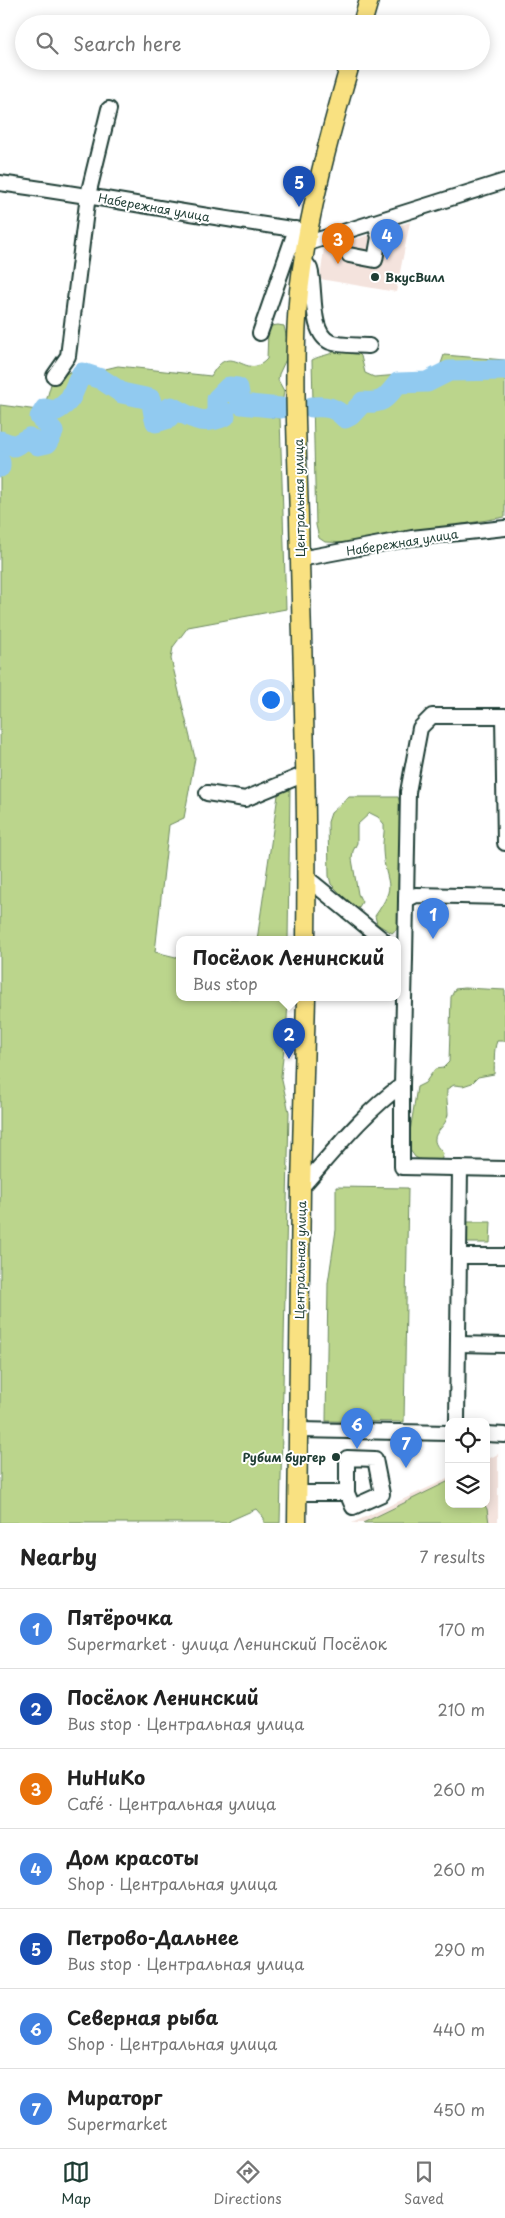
<!DOCTYPE html>
<html lang="en">
<head>
<meta charset="utf-8">
<style>
  body { margin:0; font-family:"Playpen Sans",sans-serif; background:#f2f2f2; color:#222 }
  .controls { position:absolute; right:15px; bottom:15px; display:grid; overflow:hidden; border-radius:10px; box-shadow:0 2px 12px #0003 }
  .controls button { width:45px; height:45px; display:grid; place-items:center; padding:0; border:0; border-bottom:1px solid #e0e0e0; background:#fff; color:#222; font:25px sans-serif }
  .you { position:absolute; left:270px; top:699px; width:18px; height:18px; margin:-12px; border:4px solid #fff; border-radius:50%; background:#1a73e8; box-shadow:0 0 0 8px #1a73e833 }
  .badge { display:grid; place-items:center; width:32px; height:32px; border-radius:50%; background:#1f3d34; color:#fff; font-size:16px; font-weight:700 }
  .pin { position:absolute; translate:-50% -41px; filter:drop-shadow(0 1px 2px #0008) }
  .pin::after { content:''; position:absolute; top:26px; width:18px; height:15px; background:inherit; clip-path:polygon(0 0,100% 0,50% 100%) }
  .popup { position:absolute; left:176px; top:936px; width:225px; height:65px; box-sizing:border-box; display:grid; place-content:center; border-radius:10px; background:#fff; filter:drop-shadow(0 1px 4px #0005); font-size:16px; white-space:nowrap; color:#767676 }
  .popup b { font-size:19px; color:#222 }
  .popup::after { content:''; position:absolute; left:50%; top:100%; margin-left:-10px; border:10px solid transparent; border-top-color:#fff }
  .list { margin:0; padding:0; list-style:none }
  h2 { display:flex; justify-content:space-between; align-items:center; height:65px; margin:0; padding:0 20px; font-size:21px }
  h2 small { font-size:16px; font-weight:400; color:#767676 }
  .list li { display:grid; grid-template-columns:32px 1fr auto; gap:15px; align-items:center; box-sizing:border-box; height:80px; padding:0 20px; border-top:1px solid #e0e0e0 }
  .list b { display:block; font-size:19px; white-space:nowrap }
  .list p { margin:0; font-size:16px; white-space:nowrap; color:#767676 }
  .list em { font-size:16px; font-style:normal; color:#767676 }
  .icon { flex:none; width:28px; height:28px; fill:none; stroke:currentColor; stroke-width:2; stroke-linecap:round; stroke-linejoin:round }
  .map { position:relative; flex:none; width:505px; height:1523px; overflow:hidden }
  .search { position:absolute; background:#fff; box-shadow:0 2px 12px #0003; left:15px; right:15px; top:15px; height:55px; display:flex; align-items:center; gap:12px; box-sizing:border-box; padding:0 18px; border-radius:28px; color:#767676; font-size:19px }
  .sheet { height:625px; background:#fff }
  nav { display:flex; justify-content:space-around; align-items:center; box-sizing:border-box; height:70px; border-top:1px solid #e0e0e0; background:#fff; font-size:14px; color:#767676 }
  nav a { display:grid; justify-items:center; gap:2px }
  nav .on { color:#1f3d34 }
  .map>svg:first-child { display:block }
</style>
</head>
<body>
<div class="map">
<svg width="505" height="1523" viewBox="0 0 505 1523">
  <rect width="100%" height="100%" fill="#fff"/>
  <filter id="ink" filterUnits="userSpaceOnUse"><feTurbulence type="fractalNoise" baseFrequency=".02" numOctaves="2"/><feDisplacementMap in="SourceGraphic" scale="10" xChannelSelector="R" yChannelSelector="G"/><feConvolveMatrix kernelMatrix="1 2 1 2 8 2 1 2 1" color-interpolation-filters="sRGB"/></filter>
  <g filter="url(#ink)">
    <g fill="#f4e3dd">
      <polygon points="410,222 396,292 320,279 324,249"/>
      <polygon points="498,1454 498,1523 352,1523 449,1478 449,1504 486,1504 486,1460"/>
    </g>
    <g fill="#bbd58c" stroke="#6d8960">
      <path d="M278 325 284 326 288 344 287 357 279 374 278 380 284 391 283 398 271 411V417L280 418 286 609 188 627 173 647 171 659 195 758 184 818 169 825 155 952 180 958V998H288L287 1019 281 1076 289 1112 280 1523H264V1518L256 1509 229 1521V1523H0V405L38 410 45 405 51 384 60 376 82 367 101 370 118 366 211 376C232 338 245 383 267 359L268 331 271 326Z"/>
      <path d="M337 350H355L361 356 365 373 374 377 438 372 444 355 505 360V517L350 543 325 542 319 538 316 525 312 360C321 355 329 356 337 350Z"/>
      <polygon points="290,787 288,940 257,940 278,795"/>
      <path d="M349 797H398L401 807 399 927 392 933 377 924 375 916C399 882 385 886 383 851 382 842 385 833 384 824L378 817 370 813 357 825V843L353 851 352 859 358 894 362 902 357 910 331 884 329 876 328 822 331 813Z"/>
      <path d="M464 988 505 990V1041H497C493 1051 495 1063 494 1074L478 1077 472 1083 463 1086 454 1085 447 1089C446 1098 448 1106 448 1114 446 1131 423 1134 443 1153L441 1162 433 1166 415 1157 410 1150V1132L417 1087 425 1083 435 1069 443 1068 449 1062 451 997 455 989Z"/>
      <polygon points="336,1187 408,1188 404,1422 326,1421 328,1283 336,1230"/>
      <polygon points="466,1222 491,1222 490,1243 465,1243"/>
      <polygon points="449,1481 449,1504 484,1504 487,1509 489,1523 363,1523"/>
    </g>
    <g fill="none" stroke-linecap="round" stroke-linejoin="round">
      <g stroke="#91caf0" stroke-width="21">
        <path d="M312 407C326 406 335 407 345 418L351 415 363 402C383 404 386 398 398 383L427 382 449 371 505 370"/>
        <path d="M0 441 14 446 29 438 38 445 47 443 53 432 40 417 45 409 55 411C76 399 71 391 82 373L101 379 122 393 150 399C155 410 152 413 156 422L166 419 170 416 166 410 171 407C193 418 200 426 225 416L224 412 217 408V399L229 387 238 388 241 404 281 408"/>
        <polyline points="0,462 0,467"/>
      </g>
      <defs>
        <g id="minor">
          <path d="M0 183C103 197 205 217 307 231"/>
          <polyline points="305,244 505,181"/>
          <polyline points="349,255 375,260 379,237 374,222"/>
          <path d="M303 260C305 263 309 266 310 269 316 287 309 333 330 342 340 346 357 345 369 346"/>
          <polyline points="260,333 296,229"/>
          <polyline points="54,376 68,356 88,195 109,109"/>
          <polyline points="300,559 412,538 505,528"/>
          <polyline points="503,716 505,843"/>
          <polyline points="207,793 245,799 305,774"/>
          <polyline points="307,878 383,940"/>
          <polyline points="406,900 408,792 420,728 432,716 505,716"/>
          <polyline points="405,958 406,900 416,895 505,897"/>
          <polyline points="402,1085 402,1167 505,1169"/>
          <path d="M301 1188C333 1152 363 1113 402 1085L405 958 398 952"/>
          <polyline points="459,1256 505,1256"/>
          <polyline points="458,1344 505,1345"/>
          <polyline points="457,1422 460,1168"/>
          <polyline points="299,1430 449,1433"/>
          <polyline points="486,1434 505,1435"/>
          <polygon points="347,1458 375,1459 382,1494 353,1507 347,1493"/>
          <polyline points="298,1493 347,1493"/>
        </g>
        <g id="major">
          <polyline points="362,24 369,0"/>
          <path d="M306 940C308 799 302 659 299 518 297 444 292 364 299 291 308 213 329 137 351 61"/>
          <polyline points="297,1523 301,1188 306,998"/>
        </g>
      </defs>
      <use href="#minor" stroke="#1f3d34" stroke-width="18"/>
      <use href="#major" stroke="#1f3d34" stroke-width="21"/>
      <use href="#minor" stroke="#fff" stroke-width="14"/>
      <use href="#major" stroke="#f9e181" stroke-width="18"/>
    </g>
  </g>
  <g fill="#1f3d34" stroke="#fff" stroke-width="2">
    <circle cx="375" cy="277" r="5"/>
    <circle cx="336" cy="1457" r="5"/>
  </g>
  <g text-anchor="middle" dominant-baseline="central" stroke-width="4" stroke-linejoin="round" paint-order="stroke">
    <g font-size="12" fill="#1f3d34" stroke="#fff">
      <text transform="translate(154 207) rotate(10)">Набережная улица</text>
      <text transform="translate(299 498) rotate(-91)">Центральная улица</text>
      <text transform="translate(402 542) rotate(-9)">Набережная улица</text>
      <text transform="translate(300 1260) rotate(-89)">Центральная улица</text>
    </g>
    <g font-size="12" font-weight="bold" fill="#1f3d34" stroke="#fff" text-anchor="start">
      <text x="385" y="277">ВкусВилл</text>
      <text x="326" y="1457" text-anchor="end">Рубим бургер</text>
    </g>
  </g>
</svg>
<div class="controls">
<button><svg class="icon" aria-label="locate" viewBox="0 0 24 24"><circle cx="12" cy="12" r="6"/><path d="M12 2v4M12 18v4M2 12h4M18 12h4"/></svg></button>
<button><svg class="icon" aria-label="layers" viewBox="0 0 24 24"><path d="M12 4l9 5-9 5-9-5zM3 14l9 5 9-5"/></svg></button>
</div>
<div class="you"></div>
<div class="pin badge" style="left:433px;top:939px;background:#3f7fe0">1</div>
<div class="pin badge" style="left:289px;top:1059px;background:#1a4fb4">2</div>
<div class="popup"><b>Посёлок Ленинский</b>Bus stop</div>
<div class="pin badge" style="left:338px;top:264px;background:#e8710a">3</div>
<div class="pin badge" style="left:387px;top:260px;background:#3f7fe0">4</div>
<div class="pin badge" style="left:299px;top:207px;background:#1a4fb4">5</div>
<div class="pin badge" style="left:357px;top:1449px;background:#3f7fe0">6</div>
<div class="pin badge" style="left:406px;top:1468px;background:#3f7fe0">7</div>
<div class="search"><svg class="icon" aria-label="search" viewBox="0 0 24 24"><circle cx="10" cy="10" r="6"/><path d="M15 15l6 6"/></svg>Search here</div>
</div>
<section class="sheet">
<h2>Nearby<small>7 results</small></h2>
<ul class="list">
<li><span class="badge" style="background:#3f7fe0">1</span><div><b>Пятёрочка</b><p>Supermarket · улица Ленинский Посёлок</p></div><em>170 m</em></li>
<li><span class="badge" style="background:#1a4fb4">2</span><div><b>Посёлок Ленинский</b><p>Bus stop · Центральная улица</p></div><em>210 m</em></li>
<li><span class="badge" style="background:#e8710a">3</span><div><b>НиНиКо</b><p>Café · Центральная улица</p></div><em>260 m</em></li>
<li><span class="badge" style="background:#3f7fe0">4</span><div><b>Дом красоты</b><p>Shop · Центральная улица</p></div><em>260 m</em></li>
<li><span class="badge" style="background:#1a4fb4">5</span><div><b>Петрово-Дальнее</b><p>Bus stop · Центральная улица</p></div><em>290 m</em></li>
<li><span class="badge" style="background:#3f7fe0">6</span><div><b>Северная рыба</b><p>Shop · Центральная улица</p></div><em>440 m</em></li>
<li><span class="badge" style="background:#3f7fe0">7</span><div><b>Мираторг</b><p>Supermarket</p></div><em>450 m</em></li>
</ul>
</section>
<nav>
<a class="on"><svg class="icon" aria-label="map" viewBox="0 0 24 24"><path d="M3 6l6-2 6 2 6-2v14l-6 2-6-2-6 2zM9 4v14M15 6v14"/></svg>Map</a>
<a><svg class="icon" aria-label="directions" viewBox="0 0 24 24"><path d="M12 3l9 9-9 9-9-9zM9 14v-3h6M13 9l2 2-2 2"/></svg>Directions</a>
<a><svg class="icon" aria-label="saved" viewBox="0 0 24 24"><path d="M7 4h10v16l-5-4-5 4z"/></svg>Saved</a>
</nav>
</body>
</html>
